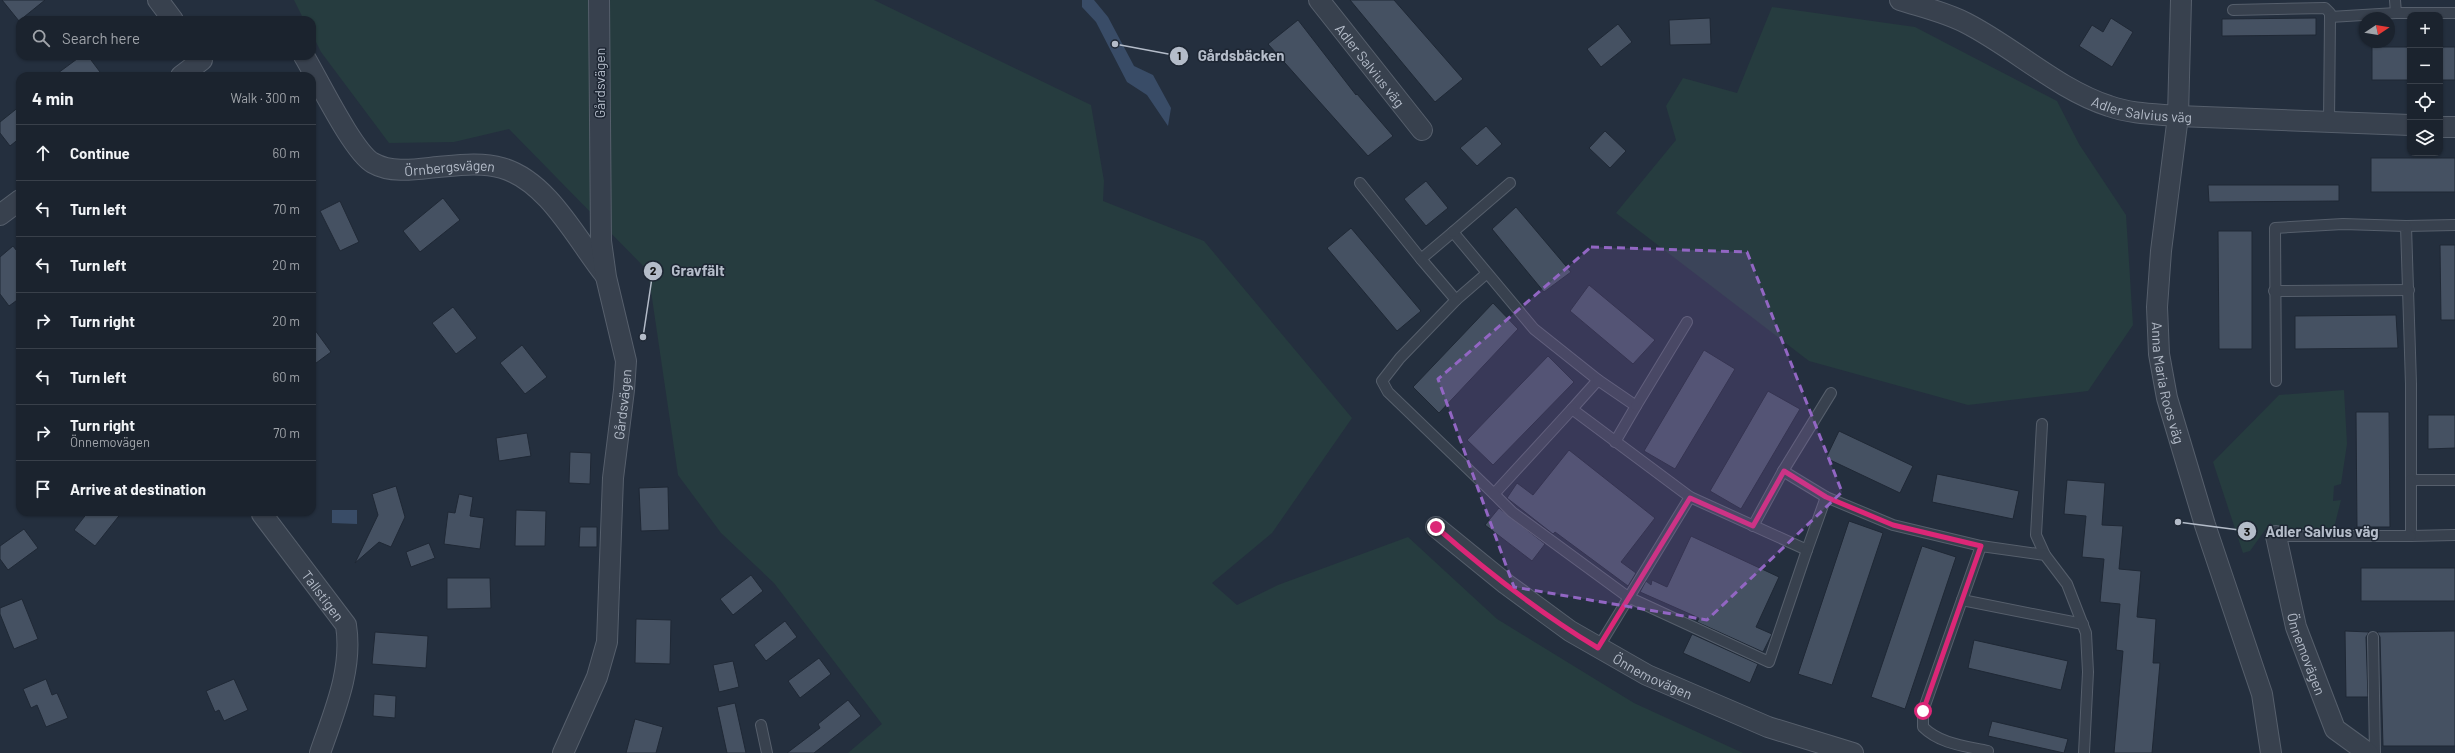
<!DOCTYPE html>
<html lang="en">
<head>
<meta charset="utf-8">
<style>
  body { margin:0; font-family:Barlow,sans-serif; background:#282f3a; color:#f1f3f6 }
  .controls { position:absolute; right:12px; top:12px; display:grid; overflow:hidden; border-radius:8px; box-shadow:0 1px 3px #0004 }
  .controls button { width:36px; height:36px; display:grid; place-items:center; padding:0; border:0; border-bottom:1px solid #39404a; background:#1b232e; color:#f1f3f6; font:20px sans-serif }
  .compass { position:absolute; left:2359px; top:12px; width:36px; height:36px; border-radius:50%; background:#1b232e; box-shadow:0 1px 3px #0004; rotate:78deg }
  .stop { position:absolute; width:12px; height:12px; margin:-9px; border:3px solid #db2777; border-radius:50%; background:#fff }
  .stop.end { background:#db2777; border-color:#fff; box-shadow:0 1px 4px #0008 }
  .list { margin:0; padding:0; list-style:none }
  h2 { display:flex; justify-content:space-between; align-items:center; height:52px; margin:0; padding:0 16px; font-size:17px }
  h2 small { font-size:13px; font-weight:400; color:#a0a4aa }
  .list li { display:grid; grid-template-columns:26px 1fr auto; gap:12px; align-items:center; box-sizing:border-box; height:56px; padding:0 16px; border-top:1px solid #39404a }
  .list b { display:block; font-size:15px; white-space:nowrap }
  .list p { margin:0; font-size:13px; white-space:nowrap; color:#a0a4aa }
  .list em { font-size:13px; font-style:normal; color:#a0a4aa }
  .icon { flex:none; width:22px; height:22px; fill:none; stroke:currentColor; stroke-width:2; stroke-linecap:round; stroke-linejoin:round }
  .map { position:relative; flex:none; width:2455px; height:753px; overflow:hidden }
  .search { position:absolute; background:#1b232e; box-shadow:0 1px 3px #0004; left:16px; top:16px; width:300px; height:44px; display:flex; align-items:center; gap:10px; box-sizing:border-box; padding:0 14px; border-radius:12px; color:#a0a4aa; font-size:15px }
  .panel { position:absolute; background:#1b232e; box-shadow:0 1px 3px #0004; left:16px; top:72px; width:300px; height:444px; border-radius:12px }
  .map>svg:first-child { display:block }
</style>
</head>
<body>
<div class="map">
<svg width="2455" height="753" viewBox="0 0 2455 753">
  <rect width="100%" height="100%" fill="#242f3e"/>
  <g fill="#263c3f">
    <polygon points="294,0 874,0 1091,105 1104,181 1103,201 1204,241 1352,418 1272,533 1212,583 1237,605 1278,585 1408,537 1497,619 1634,703 1743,753 848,753 882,724 774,583 721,533 678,475 648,271 509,129 454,142 389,143 321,52 312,34 312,20 304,20"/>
    <polygon points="1772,7 1915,27 2057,101 2079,144 2126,215 2133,325 2088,391 1968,405 1809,361 1616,213 1676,140 1666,106 1683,78 1737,93"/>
    <polygon points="2344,390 2347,444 2341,484 2334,486 2333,501 2341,500 2334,528 2283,533 2270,523 2250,551 2243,553 2213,462 2279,395"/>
  </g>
  <g fill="#394c67">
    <polygon points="1082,0 1094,0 1108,17 1134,66 1153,75 1171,108 1168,126 1147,95 1127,82 1096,22 1082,7"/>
    <polygon points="332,510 357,510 357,524 332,523"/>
  </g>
  <g fill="#455162" stroke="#1f2835">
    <polygon points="2,0 45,0 19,21"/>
    <polygon points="1350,0 1394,0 1463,79 1435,102"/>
    <polygon points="1710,18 1711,44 1670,45 1669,20"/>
    <polygon points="2111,18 2133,32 2112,67 2079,46 2092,25 2103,32"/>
    <polygon points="2316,18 2316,35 2222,36 2222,19"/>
    <polygon points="1298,20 1356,95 1357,94 1393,136 1368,156 1268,44"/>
    <polygon points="1618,24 1632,42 1601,67 1587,49"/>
    <rect x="2372" y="47" width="38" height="33"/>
    <rect x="2440" y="47" width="15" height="33"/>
    <polygon points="81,56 88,56 103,76 54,76"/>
    <polygon points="20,106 20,138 10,146 0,133 0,122"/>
    <polygon points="1486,126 1502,144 1477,166 1460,148"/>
    <polygon points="1605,131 1626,151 1610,168 1589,148"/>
    <rect x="2371" y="158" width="84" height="34"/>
    <polygon points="1426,181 1448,208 1426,226 1404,199"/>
    <polygon points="2208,185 2339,185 2339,201 2209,202"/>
    <polygon points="443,198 460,220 420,252 403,231"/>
    <polygon points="340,201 359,242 340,251 320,211"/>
    <polygon points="1516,207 1571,272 1544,292 1492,229"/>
    <polygon points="1351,228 1421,311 1397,331 1327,248"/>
    <polygon points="2218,231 2252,231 2252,349 2219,349"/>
    <polygon points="2440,245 2455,245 2455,320 2441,320"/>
    <polygon points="13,246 20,255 20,298 9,306 0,294 0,257"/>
    <polygon points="1589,285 1655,340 1633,364 1570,311"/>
    <polygon points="1493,303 1518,329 1439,413 1413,387"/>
    <polygon points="453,307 477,338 456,354 432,323"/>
    <polygon points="2396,315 2398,348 2295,349 2295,316"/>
    <polygon points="312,326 331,352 312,366"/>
    <polygon points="522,345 547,377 525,394 500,363"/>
    <polygon points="1704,350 1735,369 1675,469 1644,451"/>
    <polygon points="1548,356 1574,382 1493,465 1467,440"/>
    <polygon points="1768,391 1800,409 1741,509 1710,491"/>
    <polygon points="2356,412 2389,412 2390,527 2357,527"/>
    <polygon points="2428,415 2455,415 2455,448 2428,449"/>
    <polygon points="1839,431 1913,466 1900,493 1826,458"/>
    <polygon points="527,433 531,456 499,461 496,438"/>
    <polygon points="1569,450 1655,518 1621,562 1636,573 1628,586 1555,532 1553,534 1507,498 1517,483 1533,495"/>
    <polygon points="570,452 591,453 590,484 569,483"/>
    <polygon points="1937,474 2019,491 2013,519 1932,502"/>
    <polygon points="2067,480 2105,483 2102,525 2123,526 2119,569 2141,571 2137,617 2156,619 2153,663 2160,663 2152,753 2114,753 2123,651 2116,650 2120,604 2100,602 2104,559 2082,557 2086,516 2064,514"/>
    <polygon points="396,486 405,517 391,547 379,542 355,563 378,515 372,494"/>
    <polygon points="668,487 669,530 641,531 639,488"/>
    <polygon points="459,494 473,497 470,516 484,518 480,549 444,544 448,512 455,513"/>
    <polygon points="1499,508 1545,544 1532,561 1485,525"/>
    <polygon points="516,510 546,511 545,546 515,546"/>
    <polygon points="88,512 122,512 95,546 74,530"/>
    <polygon points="1849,521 1883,533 1832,685 1798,674"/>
    <polygon points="580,527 597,527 597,547 579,547"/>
    <polygon points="24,529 38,548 8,570 0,559 0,546"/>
    <polygon points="1691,536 1779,577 1756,627 1772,634 1763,652 1697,622 1699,618 1640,592 1646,581 1651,585 1652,580 1667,587"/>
    <polygon points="429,543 435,558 411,567 406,552"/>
    <polygon points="1922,546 1956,557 1905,709 1871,697"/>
    <rect x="2361" y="568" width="94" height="33"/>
    <polygon points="751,575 763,591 733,615 720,599"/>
    <polygon points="447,578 490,578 491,608 447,609"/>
    <polygon points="22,599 38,639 14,649 0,614 0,608"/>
    <polygon points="636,619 671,620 670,664 635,663"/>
    <polygon points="785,621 797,637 766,661 754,645"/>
    <polygon points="2345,631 2369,632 2366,637 2368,697 2346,697"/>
    <polygon points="2455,631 2455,746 2383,746 2380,637 2377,632"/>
    <polygon points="375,632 428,636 426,668 372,664"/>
    <polygon points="1692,634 1758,664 1750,683 1683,653"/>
    <polygon points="1974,640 2068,661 2061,690 1968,668"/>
    <polygon points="819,658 831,674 800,698 788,681"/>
    <polygon points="733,661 739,687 719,692 713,665"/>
    <polygon points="46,679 52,695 57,693 68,718 46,727 37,705 31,708 23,689"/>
    <polygon points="234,679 248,710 224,721 219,710 215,712 206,691"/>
    <polygon points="374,694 396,696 395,718 373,716"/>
    <polygon points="848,700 861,716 814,753 787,753 820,728 818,724"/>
    <polygon points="735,703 746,753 727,753 717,707"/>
    <polygon points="635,719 663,727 656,753 626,753"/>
    <polygon points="1992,721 2068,739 2064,753 1988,736"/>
  </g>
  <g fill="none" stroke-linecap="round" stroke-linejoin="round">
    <defs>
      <g id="lane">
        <polyline points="2395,0 2396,13"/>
        <polyline points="2233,10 2325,8 2330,13 2330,17"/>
        <polyline points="2329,121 2330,17 2396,13 2455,13"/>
        <polyline points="1360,183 1421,259 1453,232 1534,329 1598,380 1572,409 1690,497 1807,550 1826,497 1893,525 1981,546 1962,600 2083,624"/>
        <polyline points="2406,226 2455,225"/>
        <polyline points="1453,232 1510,183"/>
        <polyline points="1421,259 1456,300 1486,274"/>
        <polyline points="2274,291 2409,290"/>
        <polyline points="1456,300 1400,358 1382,381 1388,392 1494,494 1572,409"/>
        <polyline points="1598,380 1636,406 1615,442"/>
        <polyline points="2276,381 2275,228 2343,224 2406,226 2411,384 2411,480 2455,480"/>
        <polyline points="1636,406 1687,322"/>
        <polyline points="2042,424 2036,535 2045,555"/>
        <polyline points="1783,471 1831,393"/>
        <polyline points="2411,480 2411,536 2455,535"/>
        <polyline points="1494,494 1512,512 1628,597 1769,662 1807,550"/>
        <polyline points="1753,526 1783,471 1826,497"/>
        <polyline points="2276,536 2411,536"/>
        <polyline points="1981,546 2045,555 2067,584 2086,633 2088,672 2084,753"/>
        <path d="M1962 600 1923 711V727C1940 744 1965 746 1988 751"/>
        <polyline points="2373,637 2375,753"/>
        <polyline points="1598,648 1690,497"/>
        <polyline points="761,725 767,753"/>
      </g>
      <g id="street">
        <polyline points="158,0 173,20"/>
        <path id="s1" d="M1319 0 1422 130"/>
        <path id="s2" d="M1900 0C1922 7 1945 12 1966 23 2015 48 2057 89 2109 106 2131 114 2156 114 2178 116L2410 125"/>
        <path id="s3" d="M2181 0 2178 116 2161 251 2157 307 2159 354 2167 398 2205 525 2262 694 2271 753"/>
        <path id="s4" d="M304 56C318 79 353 152 373 163 392 174 418 169 438 167 459 165 482 162 502 168 548 181 577 240 605 275"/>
        <polyline points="181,76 202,60"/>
        <polyline points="2440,127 2455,127"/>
        <polyline points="0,215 20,200"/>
        <path id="s5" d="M262 514 346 625C353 670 334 712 320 753"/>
        <path id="s6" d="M1436 527 1506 584 1570 631 1647 675 1768 727 1853 753"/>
        <path id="s7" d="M2276 536 2296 627 2335 729 2368 753"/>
        <path id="s8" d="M563 753 597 677 607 642 613 478 624 390 626 361 606 277 601 241 599 0"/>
      </g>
    </defs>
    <use href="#lane" stroke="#565f6c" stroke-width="12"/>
    <use href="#street" stroke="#565f6c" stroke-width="22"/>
    <use href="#lane" stroke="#38414e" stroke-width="10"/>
    <use href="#street" stroke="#38414e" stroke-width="20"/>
  </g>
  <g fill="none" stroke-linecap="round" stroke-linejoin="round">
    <path stroke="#db2777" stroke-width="5" d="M1436 527C1486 571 1540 613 1598 648L1690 498 1753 526 1784 471 1826 497 1893 525 1981 546 1923 711"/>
  </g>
  <path fill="#9266c3" fill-opacity="0.2" stroke="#9266c3" stroke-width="3" stroke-dasharray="8 5" stroke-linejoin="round" d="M1591 247 1747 252 1842 492 1707 620 1514 587 1438 379Z"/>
  <g text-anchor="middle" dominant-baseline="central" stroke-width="3" stroke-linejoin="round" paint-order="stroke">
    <g font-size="14" fill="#b4bcc9" stroke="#1d2633">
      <text stroke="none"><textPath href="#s1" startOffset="83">Adler Salvius väg</textPath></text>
      <text transform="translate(599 83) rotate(-90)">Gårdsvägen</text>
      <text stroke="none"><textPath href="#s2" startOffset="269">Adler Salvius väg</textPath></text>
      <text stroke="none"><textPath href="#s4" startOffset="206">Örnbergsvägen</textPath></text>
      <text stroke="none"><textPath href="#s3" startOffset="385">Anna Maria Roos väg</textPath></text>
      <text stroke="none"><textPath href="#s8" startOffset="358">Gårdsvägen</textPath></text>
      <text stroke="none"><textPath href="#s5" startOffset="102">Tallstigen</textPath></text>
      <text stroke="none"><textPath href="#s7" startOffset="122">Önnemovägen</textPath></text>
      <text stroke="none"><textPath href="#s6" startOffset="264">Önnemovägen</textPath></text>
    </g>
  </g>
  <path fill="none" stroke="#b4bcc9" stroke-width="1.5" d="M1115 44L1179 56M643 337L653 271M2178 522L2247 531"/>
  <g fill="#b4bcc9" stroke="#1d2633" stroke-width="1.5">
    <circle cx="1115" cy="44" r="4"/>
    <circle cx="643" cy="337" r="4"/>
    <circle cx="2178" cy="522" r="4"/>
    <circle cx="1179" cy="56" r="10"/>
    <circle cx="653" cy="271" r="10"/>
    <circle cx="2247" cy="531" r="10"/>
  </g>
  <g font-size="12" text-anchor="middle" font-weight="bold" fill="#111">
    <text x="1179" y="60">1</text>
    <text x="653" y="275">2</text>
    <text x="2247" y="536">3</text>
  </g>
  <g font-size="15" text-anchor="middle" font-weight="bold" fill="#b4bcc9" stroke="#1d2633" stroke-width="3" stroke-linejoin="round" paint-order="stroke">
    <text x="1241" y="61">Gårdsbäcken</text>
    <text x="698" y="276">Gravfält</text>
    <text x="2322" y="537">Adler Salvius väg</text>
  </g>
</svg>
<div class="controls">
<button>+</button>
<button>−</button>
<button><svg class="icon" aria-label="locate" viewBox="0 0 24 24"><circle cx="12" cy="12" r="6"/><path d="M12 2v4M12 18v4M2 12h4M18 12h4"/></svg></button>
<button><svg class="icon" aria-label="layers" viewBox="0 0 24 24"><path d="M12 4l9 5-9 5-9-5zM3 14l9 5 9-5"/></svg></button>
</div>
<svg class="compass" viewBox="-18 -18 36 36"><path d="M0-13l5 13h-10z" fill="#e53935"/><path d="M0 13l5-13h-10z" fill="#a0a4aa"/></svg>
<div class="stop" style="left:1923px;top:711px"></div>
<div class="stop end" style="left:1436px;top:527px"></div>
<div class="search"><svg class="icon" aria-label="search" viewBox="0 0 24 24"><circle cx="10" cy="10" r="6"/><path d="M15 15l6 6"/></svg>Search here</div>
<section class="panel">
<h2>4 min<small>Walk · 300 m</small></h2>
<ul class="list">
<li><svg class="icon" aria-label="ahead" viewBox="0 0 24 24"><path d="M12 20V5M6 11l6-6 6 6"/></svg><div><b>Continue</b></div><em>60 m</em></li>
<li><svg class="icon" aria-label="left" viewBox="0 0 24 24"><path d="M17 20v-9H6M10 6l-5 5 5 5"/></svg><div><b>Turn left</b></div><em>70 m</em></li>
<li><svg class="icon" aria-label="left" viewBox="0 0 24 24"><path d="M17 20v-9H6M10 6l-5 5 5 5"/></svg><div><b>Turn left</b></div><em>20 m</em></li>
<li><svg class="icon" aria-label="right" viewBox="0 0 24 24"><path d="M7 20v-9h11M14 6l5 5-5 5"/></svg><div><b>Turn right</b></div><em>20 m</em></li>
<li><svg class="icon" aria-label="left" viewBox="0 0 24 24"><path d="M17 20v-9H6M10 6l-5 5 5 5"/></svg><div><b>Turn left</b></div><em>60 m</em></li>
<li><svg class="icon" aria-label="right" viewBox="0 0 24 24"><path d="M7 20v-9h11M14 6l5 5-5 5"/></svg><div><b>Turn right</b><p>Önnemovägen</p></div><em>70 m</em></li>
<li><svg class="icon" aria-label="arrive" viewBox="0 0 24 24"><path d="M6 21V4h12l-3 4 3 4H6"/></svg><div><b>Arrive at destination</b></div></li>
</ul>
</section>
</div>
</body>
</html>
